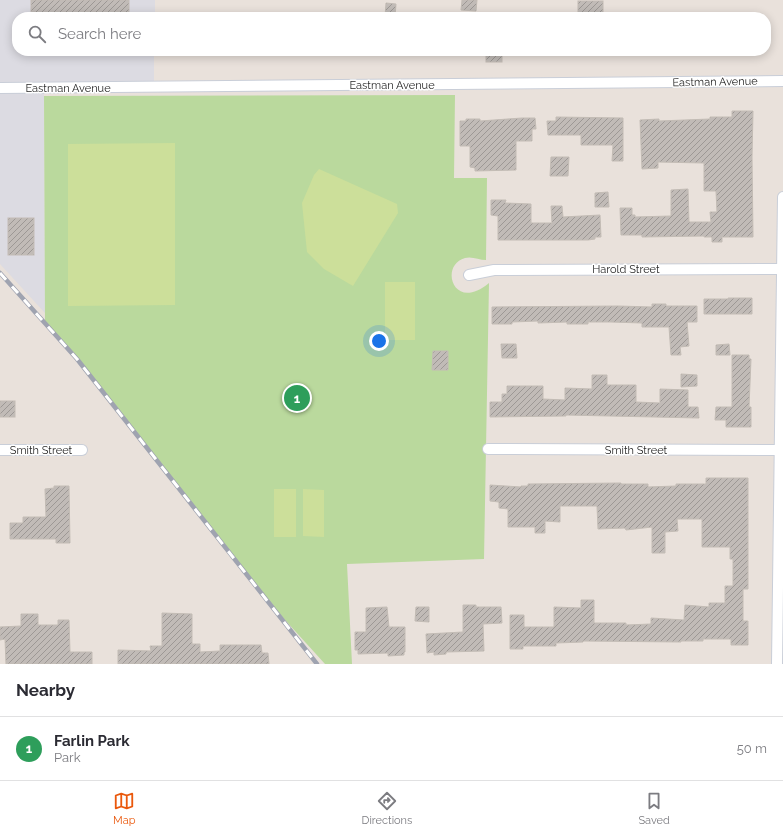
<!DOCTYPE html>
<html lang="en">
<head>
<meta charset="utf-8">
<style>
  body { margin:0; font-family:Raleway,sans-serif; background:#f7f7f7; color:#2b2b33 }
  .you { position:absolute; left:379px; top:341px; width:14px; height:14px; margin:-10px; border:3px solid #fff; border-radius:50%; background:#1a73e8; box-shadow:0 0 0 6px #1a73e833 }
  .badge { display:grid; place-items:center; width:26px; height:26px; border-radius:50%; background:#ea580c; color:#fff; font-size:13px; font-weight:700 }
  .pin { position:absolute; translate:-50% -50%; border:2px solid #fff; box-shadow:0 1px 4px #0006 }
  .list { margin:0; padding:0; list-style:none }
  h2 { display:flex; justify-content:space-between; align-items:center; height:52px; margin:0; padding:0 16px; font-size:17px }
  h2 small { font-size:13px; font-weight:400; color:#7c7c81 }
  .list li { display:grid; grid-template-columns:26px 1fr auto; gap:12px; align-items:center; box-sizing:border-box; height:64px; padding:0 16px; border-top:1px solid #e1e1e2 }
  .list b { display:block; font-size:15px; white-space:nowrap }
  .list p { margin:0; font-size:13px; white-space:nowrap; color:#7c7c81 }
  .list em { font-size:13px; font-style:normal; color:#7c7c81 }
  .icon { flex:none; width:22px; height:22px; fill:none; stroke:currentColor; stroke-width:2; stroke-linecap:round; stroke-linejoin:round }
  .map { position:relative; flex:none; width:783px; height:664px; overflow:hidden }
  .search { position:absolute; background:#fff; box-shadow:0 2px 10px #0003; left:12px; right:12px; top:12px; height:44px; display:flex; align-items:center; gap:10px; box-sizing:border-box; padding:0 14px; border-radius:16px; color:#7c7c81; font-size:15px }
  .sheet { height:116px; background:#fff }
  nav { display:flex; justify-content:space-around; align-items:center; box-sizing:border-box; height:56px; border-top:1px solid #e1e1e2; background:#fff; font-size:11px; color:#7c7c81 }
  nav a { display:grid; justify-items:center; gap:2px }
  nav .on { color:#ea580c }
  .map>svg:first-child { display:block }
</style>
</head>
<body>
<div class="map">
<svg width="783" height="664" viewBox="0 0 783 664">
  <defs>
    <pattern id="building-hatch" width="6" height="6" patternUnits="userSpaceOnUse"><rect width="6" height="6" fill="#c1bbb7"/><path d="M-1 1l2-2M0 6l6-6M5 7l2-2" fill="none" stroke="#9d9895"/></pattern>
  </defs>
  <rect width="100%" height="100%" fill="#e9e1db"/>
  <polygon fill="#dcdbe2" points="0,0 155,0 155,17 17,17 17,51 154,51 154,87 42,88 44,96 45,313 0,264"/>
  <path fill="#bad99d" d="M455 95 454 178H487L486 260C479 260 472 256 465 258 439 265 453 313 489 283L484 559 347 564 352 664H325L266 599 77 359 45 323 44 96Z"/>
  <g fill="#ccdf9a">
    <polygon points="175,143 175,305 68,306 68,144"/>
    <polygon points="319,169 397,204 398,213 353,286 324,269 307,252 302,203 314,175"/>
    <rect x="385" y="282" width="30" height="58"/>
    <rect x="274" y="489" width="22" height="48"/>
    <polygon points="303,489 324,490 324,537 303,536"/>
  </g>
  <g fill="url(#building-hatch)" stroke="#c3bcb5">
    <rect x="31" y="0" width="98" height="17"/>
    <polygon points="462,0 477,0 476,11 461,10"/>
    <rect x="578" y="1" width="25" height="15"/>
    <polygon points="386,3 396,4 395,17 385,17"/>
    <rect x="486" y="51" width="16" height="11"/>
    <polygon points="732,111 753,111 752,157 753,237 722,237 722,242 712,242 712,237 704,237 704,236 642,237 642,235 621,235 620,208 632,208 632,215 635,215 635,217 671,216 671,190 688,189 689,222 711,222 710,212 717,212 716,191 704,191 704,163 658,162 658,168 642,169 640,120 659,119 659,121 710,119 710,117 732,117"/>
    <polygon points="556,117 623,118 623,161 612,161 613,145 581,145 581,135 548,135 547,121 556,121"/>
    <polygon points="522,118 535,118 536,129 532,129 532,141 516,141 516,170 475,171 475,168 470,167 470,146 460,146 460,121 466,121 466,119 480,119 480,121"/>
    <polygon points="551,157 569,157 568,176 550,176"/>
    <polygon points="608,192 609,207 595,207 595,193"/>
    <polygon points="491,200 506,200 505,203 531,204 531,223 552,223 551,206 562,206 563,217 600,215 601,237 595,237 595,239 588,240 498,240 498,216 491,215"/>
    <rect x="8" y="218" width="26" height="37"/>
    <polygon points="728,298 752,298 752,314 704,314 704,299 728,299"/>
    <polygon points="652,304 666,304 666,306 697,306 697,322 687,322 689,346 680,347 681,355 671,355 669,327 642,327 642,323 611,322 588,322 588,324 567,324 567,322 538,323 538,321 512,322 512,324 492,324 492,307 618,306 652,307"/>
    <polygon points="501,344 516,344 517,358 502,358"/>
    <polygon points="729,344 730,355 716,355 716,345"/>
    <polygon points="433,351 448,351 448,370 432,370"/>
    <polygon points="732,355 749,355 749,359 751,359 749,407 751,407 751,427 726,427 726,420 715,420 716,407 732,407"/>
    <polygon points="681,374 697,375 697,386 681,387"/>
    <polygon points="592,375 607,375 607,385 636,385 636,402 660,403 660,389 688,390 688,407 698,407 699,418 566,415 566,416 490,417 490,402 502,402 502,394 507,394 507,386 543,386 543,399 565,400 565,388 592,389"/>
    <rect x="0" y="401" width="15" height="16"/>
    <polygon points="706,478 748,478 748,589 743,589 743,621 748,621 748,645 731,645 731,639 703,639 703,641 681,641 681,642 583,641 583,642 556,643 556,646 523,646 523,649 510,649 510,615 524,615 524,627 554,627 554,607 581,608 581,600 594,600 594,623 626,623 626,625 651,624 651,618 684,620 685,605 709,607 709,603 725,603 725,586 733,586 733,559 730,559 730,547 702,547 702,519 677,519 678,531 665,532 665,553 652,553 652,527 626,530 625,528 598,529 597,506 560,506 560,522 545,521 545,533 535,533 535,527 508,527 508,509 499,508 499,502 490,501 490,485 521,487 521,486 528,486 528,484 621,483 621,484 648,484 648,487 676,486 676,484 706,484"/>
    <polygon points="54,486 69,486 70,543 56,543 56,539 10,539 10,523 23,523 23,517 46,517 45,489 54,488"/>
    <polygon points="463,605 476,605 476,607 501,607 502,623 483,624 484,651 446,652 446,654 434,655 434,652 427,653 426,634 463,632"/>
    <polygon points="387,607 389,627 405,627 405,652 404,652 404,655 388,656 388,653 358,654 358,650 355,650 355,632 366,632 366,608"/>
    <polygon points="416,607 429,607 429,622 415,621"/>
    <polygon points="162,613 192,614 192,644 200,644 200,652 220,651 220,645 261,645 262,653 268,653 269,664 118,664 118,650 151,651 150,646 162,646"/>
    <polygon points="21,614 38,614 38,625 58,625 58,620 69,620 70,652 92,652 92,664 6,664 5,639 0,640 0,627 21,626"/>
  </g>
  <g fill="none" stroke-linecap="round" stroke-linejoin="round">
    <defs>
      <g id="minor">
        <polyline points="0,88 783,81"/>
        <polyline points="469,275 494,270 783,269"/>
        <polyline points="488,449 783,450"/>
        <polyline points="0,450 82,450"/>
        <polyline points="777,664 783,197"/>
      </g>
    </defs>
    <use href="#minor" stroke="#c9ced8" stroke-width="12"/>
    <use href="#minor" stroke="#fff" stroke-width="10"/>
    <defs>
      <polyline id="rail" points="0,273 77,359 317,664"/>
    </defs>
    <use href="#rail" stroke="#9fa3b0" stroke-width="4.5"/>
    <use href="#rail" stroke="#fff" stroke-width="3" stroke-dasharray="9" stroke-linecap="butt"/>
  </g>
  <g text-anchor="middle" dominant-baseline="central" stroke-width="3" stroke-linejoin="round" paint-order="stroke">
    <g font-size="11" fill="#282828" stroke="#fff">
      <text transform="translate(715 82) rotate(-1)">Eastman Avenue</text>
      <text x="392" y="85">Eastman Avenue</text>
      <text x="68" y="88">Eastman Avenue</text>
      <text x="626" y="269">Harold Street</text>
      <text x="41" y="450">Smith Street</text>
      <text x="636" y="450">Smith Street</text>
    </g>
  </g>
</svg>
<div class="you"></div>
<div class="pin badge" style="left:297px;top:398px;background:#2e9e5b">1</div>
<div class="search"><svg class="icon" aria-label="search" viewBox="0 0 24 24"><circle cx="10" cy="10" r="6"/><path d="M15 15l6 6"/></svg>Search here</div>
</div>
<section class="sheet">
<h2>Nearby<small></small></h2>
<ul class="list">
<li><span class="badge" style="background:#2e9e5b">1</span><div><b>Farlin Park</b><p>Park</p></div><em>50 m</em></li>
</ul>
</section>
<nav>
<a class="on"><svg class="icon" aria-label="map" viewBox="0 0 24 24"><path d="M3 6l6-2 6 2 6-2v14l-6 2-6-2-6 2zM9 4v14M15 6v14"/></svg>Map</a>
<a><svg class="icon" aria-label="directions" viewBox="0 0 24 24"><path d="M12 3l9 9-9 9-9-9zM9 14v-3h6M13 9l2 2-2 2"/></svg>Directions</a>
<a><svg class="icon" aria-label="saved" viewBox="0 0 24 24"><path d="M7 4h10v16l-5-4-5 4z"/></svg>Saved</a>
</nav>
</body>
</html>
